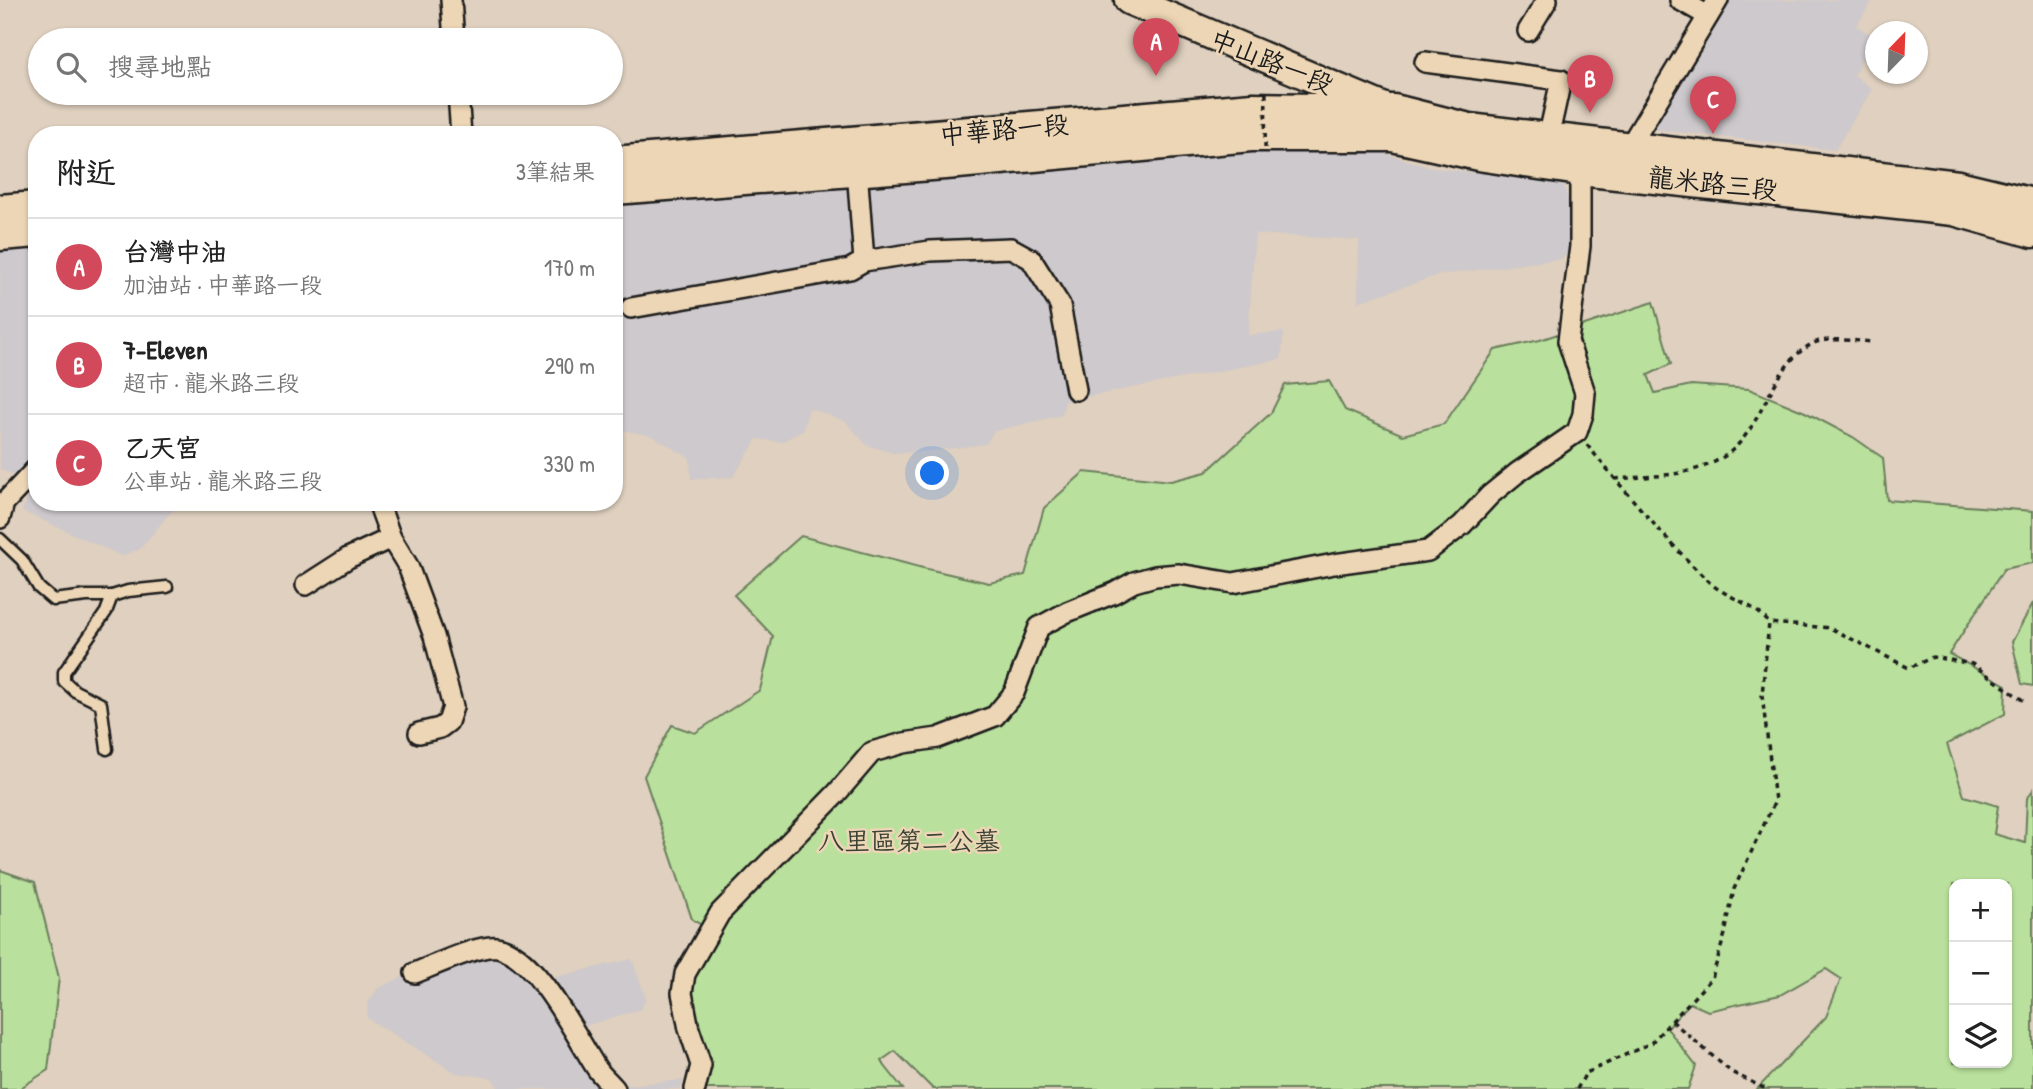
<!DOCTYPE html>
<html lang="zh-TW">
<head>
<meta charset="utf-8">
<style>
  body { margin:0; font-family:"Patrick Hand","LXGW WenKai TC",sans-serif; background:#f2f2f2; color:#222 }
  .controls { position:absolute; right:21px; bottom:21px; display:grid; overflow:hidden; border-radius:14px; box-shadow:0 2px 5px #0004 }
  .controls button { width:63px; height:63px; display:grid; place-items:center; padding:0; border:0; border-bottom:2px solid #e0e0e0; background:#fff; color:#222; font:35px sans-serif }
  .compass { position:absolute; left:1865px; top:21px; width:63px; height:63px; border-radius:50%; background:#fff; box-shadow:0 2px 5px #0004; rotate:23deg }
  .you { position:absolute; left:933px; top:474px; width:24px; height:24px; margin:-18px; border:5px solid #fff; border-radius:50%; background:#1a73e8; box-shadow:0 0 0 10px #1a73e833 }
  .badge { display:grid; place-items:center; width:46px; height:46px; border-radius:50%; background:#d1495b; color:#fff; font-size:23px; font-weight:700 }
  .pin { position:absolute; translate:-50% -58px; filter:drop-shadow(0 2px 4px #0008) }
  .pin::after { content:''; position:absolute; top:37px; width:24px; height:21px; background:inherit; clip-path:polygon(0 0,100% 0,50% 100%) }
  .list { margin:0; padding:0; list-style:none }
  h2 { display:flex; justify-content:space-between; align-items:center; height:91px; margin:0; padding:0 28px; font-size:30px }
  h2 small { font-size:23px; font-weight:400; color:#767676 }
  .list li { display:grid; grid-template-columns:46px 1fr auto; gap:21px; align-items:center; box-sizing:border-box; height:98px; padding:0 28px; border-top:2px solid #e0e0e0 }
  .list b { display:block; font-size:26px; white-space:nowrap }
  .list p { margin:0; font-size:23px; white-space:nowrap; color:#767676 }
  .list em { font-size:23px; font-style:normal; color:#767676 }
  .icon { flex:none; width:38px; height:38px; fill:none; stroke:currentColor; stroke-width:2; stroke-linecap:round; stroke-linejoin:round }
  .map { position:relative; flex:none; width:2033px; height:1089px; overflow:hidden }
  .search { position:absolute; background:#fff; box-shadow:0 2px 5px #0004; left:28px; top:28px; width:595px; height:77px; display:flex; align-items:center; gap:18px; box-sizing:border-box; padding:0 24px; border-radius:38px; color:#767676; font-size:26px }
  .panel { position:absolute; background:#fff; box-shadow:0 2px 5px #0004; left:28px; top:126px; width:595px; height:385px; border-radius:28px }
  .map>svg:first-child { display:block }
</style>
</head>
<body>
<div class="map">
<svg width="2033" height="1089" viewBox="0 0 2033 1089">
  <rect width="100%" height="100%" fill="#dfd0bf"/>
  <filter id="ink" filterUnits="userSpaceOnUse"><feTurbulence type="fractalNoise" baseFrequency=".0143" numOctaves="2"/><feDisplacementMap in="SourceGraphic" scale="14" xChannelSelector="R" yChannelSelector="G"/><feConvolveMatrix kernelMatrix="1 2 1 2 8 2 1 2 1" color-interpolation-filters="sRGB"/></filter>
  <g filter="url(#ink)">
    <g fill="#cec9cc">
      <polygon points="1726,0 1873,0 1856,26 1874,36 1854,75 1872,89 1835,150 1653,129"/>
      <polygon points="1308,144 1385,153 1431,168 1563,181 1580,245 1560,259 1439,275 1358,302 1359,240 1255,234 1248,335 1284,332 1281,359 1065,401 1062,415 994,431 986,444 923,452 893,453 867,445 845,421 809,408 803,430 782,442 757,439 733,477 691,479 690,458 652,436 617,429 617,339 614,339 614,201"/>
      <polygon points="37,242 37,502 179,502 140,549 122,556 22,511 33,484 0,469 0,245"/>
      <polygon points="484,943 514,946 551,978 632,959 646,999 641,1009 581,1027 617,1086 683,1080 681,1089 499,1089 492,1078 456,1073 367,1018 368,1003 378,988"/>
    </g>
    <g fill="#b9e09c" stroke="#6a7e5c" stroke-width="2" fill-rule="evenodd">
      <path d="M1653 302 1671 364 1648 375 1655 393 1691 385 1749 389 1805 412 1853 437 1883 458 1887 500 2033 511V563L2004 569 1949 654 2006 685 2005 714 1947 744 1964 796 1998 806 1994 834 2025 843 2027 798 2033 790V1089H1757L1826 1017 1841 979 1826 969 1780 995 1708 1011 1690 1003 1667 1028 1696 1066 1688 1089H933L895 1051 881 1061 903 1089H704L691 1002 693 978 714 933 692 919 644 776 672 725 695 733 760 690 773 636 734 595 801 536 923 568 989 583 1025 575 1044 508 1084 472 1171 481 1206 472 1271 413 1285 385 1329 381 1345 410 1403 435 1444 424 1495 350 1540 340ZM1954 884H2007V1063H1954Z"/>
      <polygon points="2033,603 2033,686 2022,684 2012,642"/>
      <polygon points="0,870 35,882 59,978 48,1070 19,1089 0,1089"/>
    </g>
    <g fill="none" stroke-linecap="round" stroke-linejoin="round">
      <defs>
        <g id="service">
          <polyline points="0,539 22,560 39,588 53,600 87,596 112,596 106,612 64,672 64,681 75,691 101,704 107,749"/>
          <polyline points="112,596 128,591 167,587"/>
        </g>
        <g id="minor">
          <polyline points="451,0 454,40"/>
          <polyline points="1680,0 1708,16"/>
          <polyline points="1528,31 1547,0"/>
          <polyline points="1425,62 1561,80 1548,139"/>
          <polyline points="458,93 461,135"/>
          <polyline points="1627,156 1628,149 1718,0"/>
          <polyline points="864,261 930,251 1011,248 1031,259 1060,305 1076,390"/>
          <polyline points="631,308 850,269 864,261 857,169"/>
          <polyline points="378,502 391,538 408,566 434,636 453,707 448,722 440,728 419,733"/>
          <polyline points="0,518 4,503 37,468"/>
          <polyline points="306,585 348,558 391,538"/>
          <path d="M415 973C433 966 479 944 497 947 536 954 576 1037 597 1069 602 1076 609 1082 615 1089"/>
          <polyline points="695,1089 701,1065 689,1029 682,993 685,974 720,913 836,794 872,752 904,743 938,738 995,716 1014,693 1039,627 1067,612 1114,593 1134,582 1155,576 1179,574 1233,583 1334,564 1428,551 1462,525 1490,495 1517,473 1577,432 1583,414 1585,393 1568,341 1580,246 1580,169"/>
        </g>
        <polyline id="secondary" points="1129,0 1387,109"/>
        <g id="primary">
          <polyline points="614,163 1253,109 1394,111 1469,130 1958,187 2033,205"/>
          <polyline points="614,188 958,162 1251,135 1392,135 1478,154 1580,169 1954,209 2033,231"/>
          <polyline points="0,211 37,208"/>
          <polyline points="0,234 37,231"/>
        </g>
      </defs>
      <use href="#service" stroke="#1c1c1c" stroke-width="15"/>
      <use href="#minor" stroke="#1c1c1c" stroke-width="24"/>
      <use href="#secondary" stroke="#1c1c1c" stroke-width="33"/>
      <use href="#primary" stroke="#1c1c1c" stroke-width="37"/>
      <g stroke="#1c1c1c" stroke-width="3.5" stroke-dasharray="5 5" stroke-linecap="butt">
        <path d="M1587 445C1625 491 1664 538 1707 580 1725 598 1753 602 1769 623L1830 628 1909 668 1933 657 1972 664 2024 701"/>
        <path d="M1615 479C1649 476 1689 477 1720 459 1765 433 1768 365 1814 343 1827 337 1858 341 1873 342"/>
        <polyline points="1672,1021 1731,1072 1766,1089"/>
        <polyline points="1577,1089 1586,1073 1651,1043 1712,978 1725,934 1734,889 1775,801 1762,695 1769,623"/>
      </g>
      <use href="#service" stroke="#edd6b5" stroke-width="10"/>
      <use href="#minor" stroke="#edd6b5" stroke-width="19"/>
      <use href="#secondary" stroke="#edd6b5" stroke-width="28"/>
      <use href="#primary" stroke="#edd6b5" stroke-width="32"/>
      <polyline stroke="#1c1c1c" stroke-width="3.5" stroke-dasharray="5 5" stroke-linecap="butt" points="1265,148 1266,90"/>
    </g>
  </g>
  <g text-anchor="middle" dominant-baseline="central" stroke-width="5" stroke-linejoin="round" paint-order="stroke">
    <g font-size="26" fill="#1c1c1c" stroke="#edd6b5">
      <text transform="translate(1272 61) rotate(22)">中山路一段</text>
      <text transform="translate(1004 129) rotate(-5)">中華路一段</text>
      <text transform="translate(1713 183) rotate(6)">龍米路三段</text>
    </g>
    <g font-size="26" fill="#3b4336" stroke="#edd6b5">
      <text x="909" y="840">八里區第二公墓</text>
    </g>
  </g>
</svg>
<div class="controls">
<button>+</button>
<button>−</button>
<button><svg class="icon" aria-label="layers" viewBox="0 0 24 24"><path d="M12 4l9 5-9 5-9-5zM3 14l9 5 9-5"/></svg></button>
</div>
<svg class="compass" viewBox="-18 -18 36 36"><path d="M0-13l5 13h-10z" fill="#e53935"/><path d="M0 13l5-13h-10z" fill="#767676"/></svg>
<div class="you"></div>
<div class="pin badge" style="left:1156px;top:76px">A</div>
<div class="pin badge" style="left:1590px;top:113px">B</div>
<div class="pin badge" style="left:1713px;top:134px">C</div>
<div class="search"><svg class="icon" aria-label="search" viewBox="0 0 24 24"><circle cx="10" cy="10" r="6"/><path d="M15 15l6 6"/></svg>搜尋地點</div>
<section class="panel">
<h2>附近<small>3筆結果</small></h2>
<ul class="list">
<li><span class="badge">A</span><div><b>台灣中油</b><p>加油站 · 中華路一段</p></div><em>170 m</em></li>
<li><span class="badge">B</span><div><b>7-Eleven</b><p>超市 · 龍米路三段</p></div><em>290 m</em></li>
<li><span class="badge">C</span><div><b>乙天宮</b><p>公車站 · 龍米路三段</p></div><em>330 m</em></li>
</ul>
</section>
</div>
</body>
</html>
